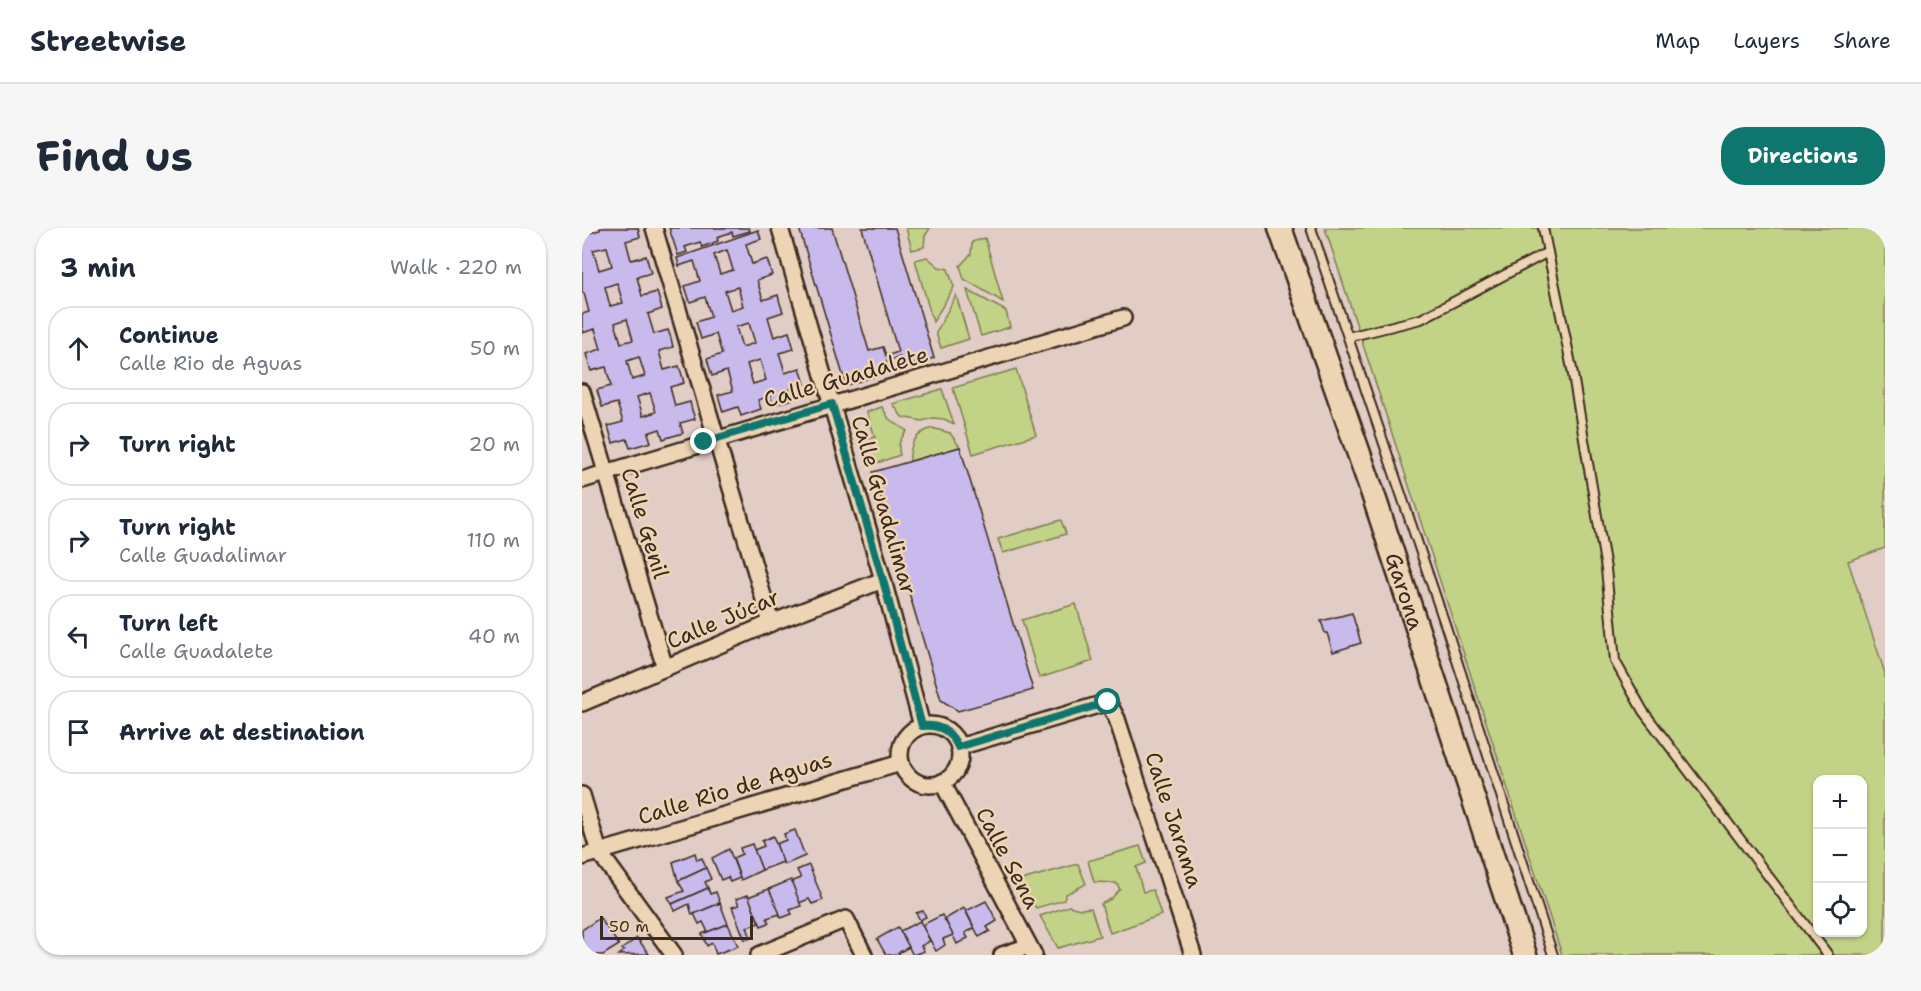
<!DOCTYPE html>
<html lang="en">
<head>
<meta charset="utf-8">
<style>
  body { margin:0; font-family:"Shantell Sans",sans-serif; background:#f6f6f7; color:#1f2937 }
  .controls { position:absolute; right:18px; bottom:18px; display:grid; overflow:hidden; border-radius:12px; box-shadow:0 2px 4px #0004 }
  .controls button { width:54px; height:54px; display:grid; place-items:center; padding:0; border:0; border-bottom:2px solid #e0e1e3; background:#fff; color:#1f2937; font:30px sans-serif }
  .scale { position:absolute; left:18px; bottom:15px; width:153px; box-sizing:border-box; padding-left:6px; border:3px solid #3b2a1e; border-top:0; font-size:16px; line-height:21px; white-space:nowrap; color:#3b2a1e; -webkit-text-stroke:4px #edd4b5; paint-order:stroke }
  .stop { position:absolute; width:18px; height:18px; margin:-14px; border:4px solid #0f766e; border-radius:50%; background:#fff }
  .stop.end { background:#0f766e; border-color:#fff; box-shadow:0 2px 6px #0008 }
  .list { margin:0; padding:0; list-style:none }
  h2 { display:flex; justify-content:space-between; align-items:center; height:78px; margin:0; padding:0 24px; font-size:26px }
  h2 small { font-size:20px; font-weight:400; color:#747a83 }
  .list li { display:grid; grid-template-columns:39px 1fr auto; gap:18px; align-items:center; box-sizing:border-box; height:84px; margin:0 12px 12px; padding:0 12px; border:2px solid #e0e1e3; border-radius:24px }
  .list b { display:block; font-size:22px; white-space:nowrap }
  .list p { margin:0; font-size:20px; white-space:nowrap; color:#747a83 }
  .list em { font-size:20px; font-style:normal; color:#747a83 }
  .icon { flex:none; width:33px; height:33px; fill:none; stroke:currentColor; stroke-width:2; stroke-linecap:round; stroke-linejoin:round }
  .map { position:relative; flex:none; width:1303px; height:727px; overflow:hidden; border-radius:24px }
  header { display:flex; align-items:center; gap:36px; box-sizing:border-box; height:84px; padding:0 30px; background:#fff; border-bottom:2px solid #e0e1e3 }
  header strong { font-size:28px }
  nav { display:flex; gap:33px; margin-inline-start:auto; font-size:21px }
  .intro { display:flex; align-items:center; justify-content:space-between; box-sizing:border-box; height:144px; padding:0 36px }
  h1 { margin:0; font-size:42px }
  .button { padding:15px 27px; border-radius:24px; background:#0f766e; color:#fff; font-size:21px; font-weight:700 }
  main { display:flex; gap:36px; padding:0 36px }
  aside { flex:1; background:#fff; border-radius:24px; box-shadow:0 2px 4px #0004 }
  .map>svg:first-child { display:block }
</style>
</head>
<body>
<header>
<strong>Streetwise</strong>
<nav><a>Map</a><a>Layers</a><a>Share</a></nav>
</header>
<div class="intro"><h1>Find us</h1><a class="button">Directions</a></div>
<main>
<aside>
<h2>3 min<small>Walk · 220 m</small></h2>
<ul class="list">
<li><svg class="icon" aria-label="ahead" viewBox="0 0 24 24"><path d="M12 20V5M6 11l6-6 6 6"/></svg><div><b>Continue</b><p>Calle Rio de Aguas</p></div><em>50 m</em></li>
<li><svg class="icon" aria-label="right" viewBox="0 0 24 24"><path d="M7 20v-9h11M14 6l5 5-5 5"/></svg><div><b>Turn right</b></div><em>20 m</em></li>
<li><svg class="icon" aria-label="right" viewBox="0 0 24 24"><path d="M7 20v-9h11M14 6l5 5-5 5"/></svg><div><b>Turn right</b><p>Calle Guadalimar</p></div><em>110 m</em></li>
<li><svg class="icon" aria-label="left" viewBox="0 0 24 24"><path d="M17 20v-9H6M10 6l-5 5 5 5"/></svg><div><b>Turn left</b><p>Calle Guadalete</p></div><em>40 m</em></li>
<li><svg class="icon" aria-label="arrive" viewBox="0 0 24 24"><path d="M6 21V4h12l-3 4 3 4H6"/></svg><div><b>Arrive at destination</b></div></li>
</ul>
</aside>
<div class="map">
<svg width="1303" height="727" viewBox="0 0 1303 727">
  <rect width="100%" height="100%" fill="#e2ccc6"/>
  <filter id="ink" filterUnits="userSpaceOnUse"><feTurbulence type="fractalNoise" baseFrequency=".0167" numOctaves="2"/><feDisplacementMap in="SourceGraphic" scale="12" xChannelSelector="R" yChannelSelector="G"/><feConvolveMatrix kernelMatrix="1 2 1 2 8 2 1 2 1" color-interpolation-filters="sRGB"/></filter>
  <g filter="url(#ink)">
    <g fill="#c2d387" stroke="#7e7e52" stroke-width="1.5" fill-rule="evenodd">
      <polygon points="324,0 348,0 343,8 342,19 330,22"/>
      <path d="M743 0H1303V320L1266 333 1303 445V727H980ZM1236 552H1280V704H1236Z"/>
      <polygon points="403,10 421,74 382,51 378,38 389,26 390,14"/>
      <polygon points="345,29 357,39 366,41 372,59 351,94 333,32"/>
      <polygon points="385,62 424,83 428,99 399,108"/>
      <polygon points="374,67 387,111 359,120 354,105"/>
      <polygon points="434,141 454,207 391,226 371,160"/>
      <polygon points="360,161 372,196 362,191 351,190 340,193 320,189 311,176"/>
      <path d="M300 179 307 191 325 203C318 211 315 217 318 227L289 237 281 212 293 209 285 184Z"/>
      <path d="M350 200 368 205 378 219 328 233C327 216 333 206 350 200Z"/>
      <polygon points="479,292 484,306 421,325 416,311"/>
      <polygon points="494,376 511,433 457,450 440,392"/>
      <polygon points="558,618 564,635 554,639 561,664 571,662 579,687 528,705 519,676 529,671 538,661 534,655 512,654 506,633"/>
      <polygon points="496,636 504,656 484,666 482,672 454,680 436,653"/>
      <polygon points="487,678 498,681 509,680 518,708 476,720 458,688"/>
    </g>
    <g fill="#c8baec" stroke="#3b2a1e" stroke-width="1.5" fill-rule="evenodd">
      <path d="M0 0H5L7 5 18 2V0H56L58 9 44 13 49 32 64 28 69 45 55 49 60 68 75 64 80 81 66 86 72 106 86 102 89 110 91 119 77 123 82 142 97 138 100 147 102 155 88 159 93 178 108 174 110 182 113 191 98 195 101 205 81 211 78 201 66 205 69 214 48 220 45 211 31 215 26 198 41 194 35 175 20 179 15 162 29 158 24 139 9 143 4 126 19 121 13 101 0 105V86L7 84 2 65H0ZM25 19 30 38 17 42 11 22ZM35 55 41 75 28 78 23 59ZM45 91 51 112 39 115 33 95ZM57 129 63 148 50 152 45 133ZM68 165 74 184 61 188 55 169Z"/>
      <polygon points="87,0 167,0 168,3 151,8 150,4 135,9 136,13 120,19 118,14 103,19 105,24 96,27"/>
      <polygon points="217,0 250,0 287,123 301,119 304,128 316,124 280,0 313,0 352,130 321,140 318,129 305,133 308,144 264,157"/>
      <path d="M176 2 179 11 164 16 170 36 185 31 190 47 175 52 181 72 196 67 198 75 201 84 186 89 192 109 207 104 212 121 197 125 200 134 203 145 218 140 223 156 208 161 211 171 191 177 188 168 176 172 179 181 159 188 156 179 141 184 136 167 151 163 145 143 130 148 125 131 140 126 134 106 119 111 114 94 129 89 123 69 108 74 103 58 118 53 112 33 97 38 95 30ZM145 22 151 42 138 46 132 27ZM156 59 161 78 149 82 143 63ZM167 95 173 115 160 119 154 99ZM178 132 184 152 171 156 165 136Z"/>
      <polygon points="378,219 451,462 376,483 359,472 291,244"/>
      <polygon points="770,385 779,415 751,424 745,405 743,405 739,393"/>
      <polygon points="213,602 223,628 202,637 194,616 204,612 202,606"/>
      <polygon points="191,608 201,634 180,642 172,622 182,618 180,613"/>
      <polygon points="170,616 180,642 159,652 151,630 160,626 158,620"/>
      <polygon points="147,621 158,650 148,654 146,649 139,652 130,630"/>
      <polygon points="113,625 115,632 120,630 124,640 96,653 91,634"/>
      <polygon points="227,637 241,672 230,676 227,671 217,675 209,654 219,650 215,642"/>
      <polygon points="124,640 129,651 123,654 126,660 90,676 86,669 102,663 96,653"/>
      <polygon points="209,652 219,678 208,682 210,686 199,690 187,661"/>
      <polygon points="126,660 128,666 134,664 138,675 110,687 107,676 93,683 90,676"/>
      <polygon points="187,661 198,686 185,690 187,695 179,698 166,669"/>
      <polygon points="166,667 177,695 165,699 169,710 163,712 150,679 157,677 154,671"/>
      <polygon points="404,673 415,693 405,699 408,703 397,709 384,683"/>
      <polygon points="138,675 146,696 126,704 121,694 117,696 112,686"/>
      <polygon points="382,680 392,700 383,705 386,710 375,716 363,691"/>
      <polygon points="341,683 344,689 338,692 334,685"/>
      <polygon points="360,687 371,707 361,711 363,717 354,723 340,697"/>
      <polygon points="18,690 37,717 21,727 0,727 0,702"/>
      <polygon points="338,693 348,713 339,718 342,723 331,727 318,703"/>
      <polygon points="146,696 156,718 134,726 130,715 125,718 120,706"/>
      <polygon points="316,699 327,719 316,725 318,727 304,727 295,711"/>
      <polygon points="55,710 67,726 37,727 42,723 40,721"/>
    </g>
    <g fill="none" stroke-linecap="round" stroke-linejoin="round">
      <defs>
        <g id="service">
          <polyline points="729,0 864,399 971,727"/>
          <polyline points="961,0 990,141 1024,341 1033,433 1061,483 1246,727"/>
          <polyline points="766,109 839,91 966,24"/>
        </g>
        <g id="minor">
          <polyline points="72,0 189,395"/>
          <polyline points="198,0 301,352 340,498"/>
          <polyline points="0,164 83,440"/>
          <polyline points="0,252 541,90"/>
          <polyline points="0,475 189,395 301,352"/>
          <circle cx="348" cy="527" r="30"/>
          <polyline points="377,519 526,474 535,491 611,727"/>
          <polyline points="360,554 452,727"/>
          <polyline points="0,567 17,624 92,727"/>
          <polyline points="0,629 319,535"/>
          <polyline points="177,727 264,691 282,727"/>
          <polyline points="420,727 447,718"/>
        </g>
        <g id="secondary">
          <path id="s1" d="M698 0 789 260 943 727"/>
        </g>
      </defs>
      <use href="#service" stroke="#3b2a1e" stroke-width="12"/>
      <use href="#minor" stroke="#3b2a1e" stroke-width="20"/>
      <use href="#secondary" stroke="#3b2a1e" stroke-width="27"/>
      <use href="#service" stroke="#edd4b5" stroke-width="8"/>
      <use href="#minor" stroke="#edd4b5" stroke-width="15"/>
      <use href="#secondary" stroke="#edd4b5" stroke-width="22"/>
    </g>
  </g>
  <g fill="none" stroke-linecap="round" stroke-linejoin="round" filter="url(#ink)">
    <path stroke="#0f766e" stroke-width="8" d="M122 214 250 176 301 352 340 498C358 496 369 503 376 519L526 474"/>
  </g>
  <g text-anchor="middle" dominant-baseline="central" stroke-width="5" stroke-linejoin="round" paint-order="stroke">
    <g font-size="22" fill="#3b2a1e" stroke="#edd4b5">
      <text transform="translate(264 149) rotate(-16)">Calle Guadalete</text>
      <text transform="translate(302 277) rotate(74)">Calle Guadalimar</text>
      <text transform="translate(63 295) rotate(73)">Calle Genil</text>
      <text stroke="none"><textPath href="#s1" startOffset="384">Garona</textPath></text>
      <text transform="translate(141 391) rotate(-23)">Calle Júcar</text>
      <text transform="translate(153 560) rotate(-17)">Calle Rio de Aguas</text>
      <text transform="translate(592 592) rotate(72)">Calle Jarama</text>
      <text transform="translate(426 630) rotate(62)">Calle Sena</text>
    </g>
  </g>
</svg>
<div class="controls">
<button>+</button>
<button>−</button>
<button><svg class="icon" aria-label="locate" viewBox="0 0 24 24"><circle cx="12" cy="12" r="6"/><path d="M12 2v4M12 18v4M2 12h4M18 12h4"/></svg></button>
</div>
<div class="scale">50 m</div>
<div class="stop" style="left:526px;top:474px"></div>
<div class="stop end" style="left:122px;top:214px"></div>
</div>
</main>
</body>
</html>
